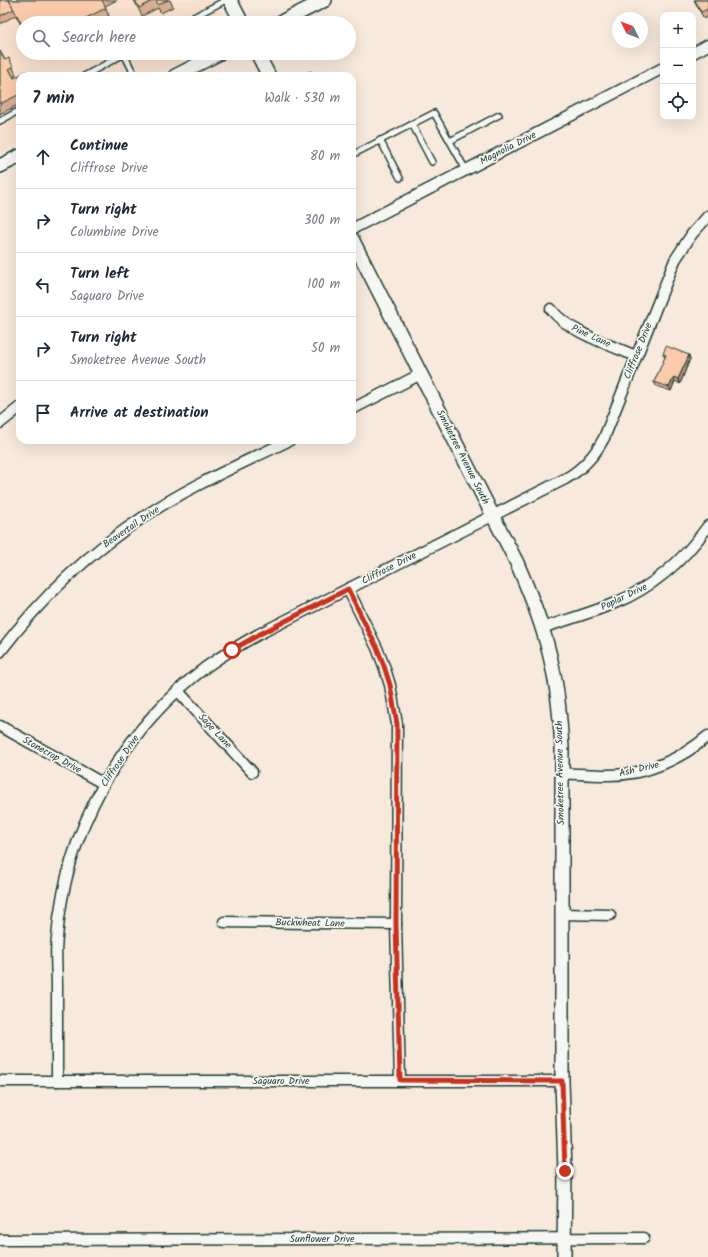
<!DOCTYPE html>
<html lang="en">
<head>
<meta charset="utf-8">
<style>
  body { margin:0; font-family:Kalam,sans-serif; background:#f2f2f3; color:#1f2937 }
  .controls { position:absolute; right:12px; top:12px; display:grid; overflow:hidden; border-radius:8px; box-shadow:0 4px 16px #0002 }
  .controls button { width:36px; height:36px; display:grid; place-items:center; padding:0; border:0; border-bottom:1px solid #e0e1e3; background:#fff; color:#1f2937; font:20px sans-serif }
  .compass { position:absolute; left:612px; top:12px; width:36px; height:36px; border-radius:50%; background:#fff; box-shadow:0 4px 16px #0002; rotate:312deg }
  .stop { position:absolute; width:12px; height:12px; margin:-9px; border:3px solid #c8321e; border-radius:50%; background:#fff }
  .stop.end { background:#c8321e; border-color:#fff; box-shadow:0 1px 4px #0008 }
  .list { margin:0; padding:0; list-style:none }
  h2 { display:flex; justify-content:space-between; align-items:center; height:52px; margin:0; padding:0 16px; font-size:17px }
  h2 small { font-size:13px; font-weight:400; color:#747a83 }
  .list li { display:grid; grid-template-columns:26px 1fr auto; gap:12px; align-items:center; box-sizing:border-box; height:64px; padding:0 16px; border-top:1px solid #e0e1e3 }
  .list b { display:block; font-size:15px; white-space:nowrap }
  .list p { margin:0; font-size:13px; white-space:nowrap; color:#747a83 }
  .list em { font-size:13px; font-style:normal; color:#747a83 }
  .icon { flex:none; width:22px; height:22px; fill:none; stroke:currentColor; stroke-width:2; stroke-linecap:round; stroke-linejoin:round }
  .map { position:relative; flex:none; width:708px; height:1257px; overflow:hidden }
  .search { position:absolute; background:#fff; box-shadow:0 4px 16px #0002; left:16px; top:16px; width:340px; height:44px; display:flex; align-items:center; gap:10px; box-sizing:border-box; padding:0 14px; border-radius:22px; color:#747a83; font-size:15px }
  .panel { position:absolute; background:#fff; box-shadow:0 4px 16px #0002; left:16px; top:72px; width:340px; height:372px; border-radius:12px }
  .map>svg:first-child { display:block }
</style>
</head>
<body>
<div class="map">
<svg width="708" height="1257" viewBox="0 0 708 1257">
  <rect width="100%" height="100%" fill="#f7e9dc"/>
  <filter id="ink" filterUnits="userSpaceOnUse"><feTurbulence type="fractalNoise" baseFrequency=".025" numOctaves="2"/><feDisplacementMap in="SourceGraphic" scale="8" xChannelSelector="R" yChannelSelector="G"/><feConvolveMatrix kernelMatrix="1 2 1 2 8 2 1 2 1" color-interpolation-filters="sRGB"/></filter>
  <g filter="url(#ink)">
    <polygon fill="#f8e0cd" points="0,0 213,0 224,23 23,23 23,53 198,53 152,76 20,76 20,143 0,154"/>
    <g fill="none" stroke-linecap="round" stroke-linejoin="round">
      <defs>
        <g id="service">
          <polyline points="182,23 226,0"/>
          <polyline points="124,54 135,76"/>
          <polyline points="84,76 126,53"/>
          <polyline points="308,76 310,75 310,76"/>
          <polyline points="0,121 20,110"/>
          <polyline points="412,124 432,162"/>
          <polyline points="380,140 400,178"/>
          <polyline points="450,141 499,115"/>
          <polyline points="352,155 434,113 466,170"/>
        </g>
        <g id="minor">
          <polyline points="693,53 708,45"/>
          <polyline points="352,229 663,68"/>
          <path d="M551 309C568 332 610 345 636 356"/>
          <polyline points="352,409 421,374"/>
          <polyline points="0,423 20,407"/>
          <polyline points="348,589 377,648 384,666 390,685 397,724 396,924 400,1080"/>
          <path d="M542 628C566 620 591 613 615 603 653 587 684 560 708 526"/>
          <path d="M0 652C41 598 88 553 145 516 190 486 241 464 290 440"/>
          <polyline points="178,691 252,772"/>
          <polyline points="0,726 104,784"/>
          <path d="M561 773C578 774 594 775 610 775 646 775 681 759 708 736"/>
          <polyline points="561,914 610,915"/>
          <polyline points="224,922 396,924"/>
          <polyline points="0,1081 562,1081"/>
          <path d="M57 1081C57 1050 57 1018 57 987 57 971 55 954 57 938 65 832 120 732 206 667 223 655 241 644 259 634L565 479C583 469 595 455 604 438L675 260 692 234 708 216"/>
          <polyline points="0,1240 644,1238"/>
        </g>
        <g id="tertiary">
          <polyline points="230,0 242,23"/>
          <polyline points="279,23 325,0"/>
          <polyline points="257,53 269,76"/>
          <polyline points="175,76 220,53"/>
          <polyline points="0,166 20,156"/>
          <path d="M352 239 517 563C532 598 546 633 553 670 559 696 560 721 562 747V1081L565 1171 564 1257"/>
        </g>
      </defs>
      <use href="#service" stroke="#1f3d34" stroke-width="8"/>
      <use href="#minor" stroke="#1f3d34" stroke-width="13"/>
      <use href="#tertiary" stroke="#1f3d34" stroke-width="16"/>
      <use href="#service" stroke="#f6f6f2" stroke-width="5"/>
      <use href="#minor" stroke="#f6f6f2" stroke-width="10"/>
      <use href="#tertiary" stroke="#f6f6f2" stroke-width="13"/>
    </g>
    <g fill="#d7ae92" stroke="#1f3d34">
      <polygon points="0,0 117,0 105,6 109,16 95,23 23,23 23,29 16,15 0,24"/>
      <polygon points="134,0 170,0 173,7 161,13 158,8 142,16"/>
      <polygon points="694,0 708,0 708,16 704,19"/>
      <polygon points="0,51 5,60 13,67 16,75 13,77 14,78 20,76 20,104 0,114"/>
      <polygon points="663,354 689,355 690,359 680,384 675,381 671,391 656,386 654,382 665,358"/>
    </g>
    <g fill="#af8d77" stroke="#1f3d34">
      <polygon points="689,355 690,359 680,384 678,379"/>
      <polygon points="674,377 675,381 671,391 669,387"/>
    </g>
    <g fill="#facaaa" stroke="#1f3d34">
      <polygon points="0,0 9,0 14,9 0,16"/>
      <polygon points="9,0 102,0 106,8 76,23 23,23 23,27"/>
      <polygon points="135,0 154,0 139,8"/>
      <polygon points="156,0 168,0 158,5"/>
      <polygon points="695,0 708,0 708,9 701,12"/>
      <polygon points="0,51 5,60 9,58 13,67 9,69 14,78 27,71 30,76 20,76 20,94 0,104"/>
      <polygon points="666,346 689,355 678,379 674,377 669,387 654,382 666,355 663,354"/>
    </g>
  </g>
  <g fill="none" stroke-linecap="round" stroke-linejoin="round" filter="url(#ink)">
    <polyline stroke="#c8321e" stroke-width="5" points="232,650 260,634 348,589 377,648 384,666 390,685 397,724 396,924 400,1080 562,1081 565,1171"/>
  </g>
  <g text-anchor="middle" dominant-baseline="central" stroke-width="3.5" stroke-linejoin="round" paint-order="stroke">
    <g font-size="10" fill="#1f3d34" stroke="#f6f6f2">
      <text transform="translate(508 148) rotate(-27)">Magnolia Drive</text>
      <text transform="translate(591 336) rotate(24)">Pine Lane</text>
      <text transform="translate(638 351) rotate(-68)">Cliffrose Drive</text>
      <text transform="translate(463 457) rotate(63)">Smoketree Avenue South</text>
      <text transform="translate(131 527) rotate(-34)">Beavertail Drive</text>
      <text transform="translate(389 568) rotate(-27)">Cliffrose Drive</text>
      <text transform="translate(624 597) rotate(-26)">Poplar Drive</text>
      <text transform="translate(215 731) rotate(47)">Sage Lane</text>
      <text transform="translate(52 755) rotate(29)">Stonecrop Drive</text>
      <text transform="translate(120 761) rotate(-56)">Cliffrose Drive</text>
      <text transform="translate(639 769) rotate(-13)">Ash Drive</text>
      <text transform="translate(560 773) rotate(-91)">Smoketree Avenue South</text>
      <text transform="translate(310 923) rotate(1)">Buckwheat Lane</text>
      <text x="281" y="1081">Saguaro Drive</text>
      <text x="322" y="1239">Sunflower Drive</text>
    </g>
  </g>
</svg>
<div class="controls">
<button>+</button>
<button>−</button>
<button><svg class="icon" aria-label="locate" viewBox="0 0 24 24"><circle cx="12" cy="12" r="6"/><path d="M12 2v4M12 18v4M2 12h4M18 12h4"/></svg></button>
</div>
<svg class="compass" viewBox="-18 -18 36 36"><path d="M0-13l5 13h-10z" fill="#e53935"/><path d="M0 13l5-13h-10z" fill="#747a83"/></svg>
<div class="stop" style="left:232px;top:650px"></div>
<div class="stop end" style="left:565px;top:1171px"></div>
<div class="search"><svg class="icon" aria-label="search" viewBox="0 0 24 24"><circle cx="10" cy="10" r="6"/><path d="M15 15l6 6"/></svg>Search here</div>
<section class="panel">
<h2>7 min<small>Walk · 530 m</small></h2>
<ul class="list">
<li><svg class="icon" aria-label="ahead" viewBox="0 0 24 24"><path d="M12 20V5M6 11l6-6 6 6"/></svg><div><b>Continue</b><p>Cliffrose Drive</p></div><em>80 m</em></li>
<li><svg class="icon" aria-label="right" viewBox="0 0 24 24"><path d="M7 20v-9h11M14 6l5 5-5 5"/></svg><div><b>Turn right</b><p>Columbine Drive</p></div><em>300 m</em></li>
<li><svg class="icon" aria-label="left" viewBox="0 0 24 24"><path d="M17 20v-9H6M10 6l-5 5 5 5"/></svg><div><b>Turn left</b><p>Saguaro Drive</p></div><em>100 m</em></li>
<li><svg class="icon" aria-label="right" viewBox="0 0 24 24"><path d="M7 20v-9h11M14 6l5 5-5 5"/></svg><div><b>Turn right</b><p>Smoketree Avenue South</p></div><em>50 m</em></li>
<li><svg class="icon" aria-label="arrive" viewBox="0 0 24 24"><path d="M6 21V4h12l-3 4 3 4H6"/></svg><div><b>Arrive at destination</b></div></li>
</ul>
</section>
</div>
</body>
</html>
